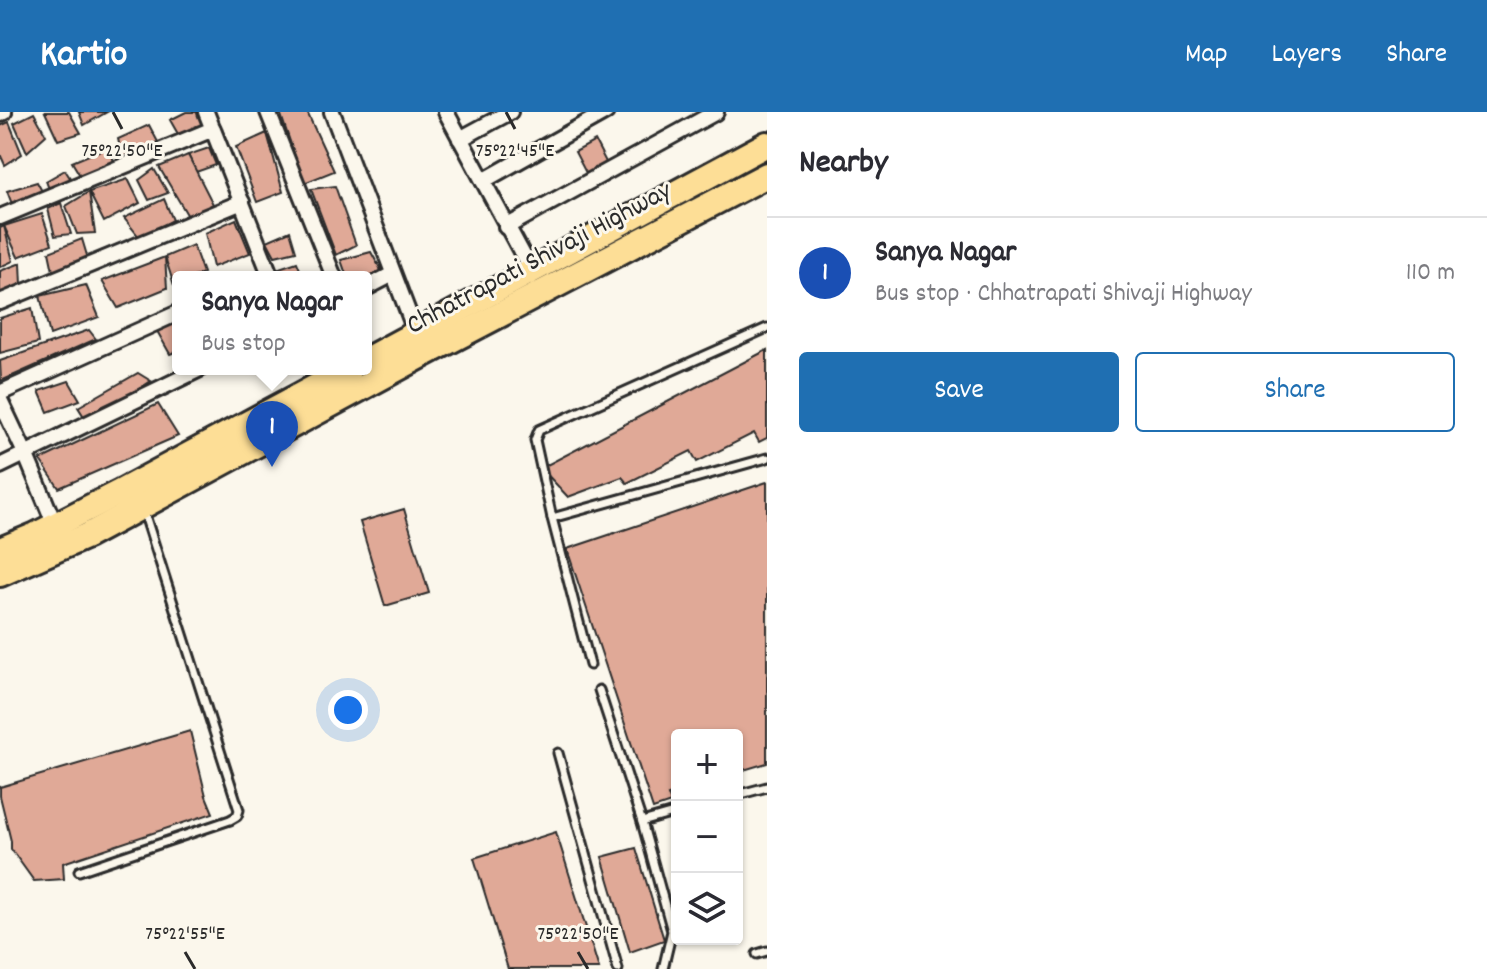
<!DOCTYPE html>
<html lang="en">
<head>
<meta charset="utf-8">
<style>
  body { margin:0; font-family:Dekko,sans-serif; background:#f2f2f3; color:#2b2b33 }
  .controls { position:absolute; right:24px; bottom:24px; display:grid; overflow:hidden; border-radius:8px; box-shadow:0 2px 6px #0004 }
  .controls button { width:72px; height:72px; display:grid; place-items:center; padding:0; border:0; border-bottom:2px solid #e1e1e2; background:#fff; color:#2b2b33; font:40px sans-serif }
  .you { position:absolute; left:348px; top:598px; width:28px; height:28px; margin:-20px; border:6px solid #fff; border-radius:50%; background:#1a73e8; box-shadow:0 0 0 12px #1a73e833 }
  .badge { display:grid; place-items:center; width:52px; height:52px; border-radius:50%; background:#1f6fb2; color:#fff; font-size:26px; font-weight:700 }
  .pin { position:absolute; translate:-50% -66px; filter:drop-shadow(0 2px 4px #0008) }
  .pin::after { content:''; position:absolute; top:42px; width:28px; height:24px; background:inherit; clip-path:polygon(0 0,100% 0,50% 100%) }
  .popup { position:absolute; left:172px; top:159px; width:200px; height:104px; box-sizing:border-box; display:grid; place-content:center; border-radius:8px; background:#fff; filter:drop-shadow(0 2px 6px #0005); font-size:26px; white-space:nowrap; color:#7c7c81 }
  .popup b { font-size:30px; color:#2b2b33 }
  .popup::after { content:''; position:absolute; left:50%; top:100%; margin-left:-16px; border:16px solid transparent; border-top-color:#fff }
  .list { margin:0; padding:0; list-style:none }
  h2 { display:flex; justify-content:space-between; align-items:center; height:104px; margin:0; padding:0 32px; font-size:34px }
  h2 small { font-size:26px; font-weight:400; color:#7c7c81 }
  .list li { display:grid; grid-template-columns:52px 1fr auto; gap:24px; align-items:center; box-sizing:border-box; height:112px; padding:0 32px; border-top:2px solid #e1e1e2 }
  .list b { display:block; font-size:30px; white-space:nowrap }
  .list p { margin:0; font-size:26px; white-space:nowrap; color:#7c7c81 }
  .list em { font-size:26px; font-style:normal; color:#7c7c81 }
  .actions { display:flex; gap:16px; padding:24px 32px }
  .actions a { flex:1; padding:18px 0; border:2px solid #1f6fb2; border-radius:8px; text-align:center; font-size:28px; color:#1f6fb2 }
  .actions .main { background:#1f6fb2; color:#fff }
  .icon { flex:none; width:44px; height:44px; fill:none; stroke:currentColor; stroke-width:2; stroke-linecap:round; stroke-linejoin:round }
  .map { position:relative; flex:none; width:767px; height:857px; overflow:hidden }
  header { display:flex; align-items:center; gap:48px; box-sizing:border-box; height:112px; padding:0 40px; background:#1f6fb2; color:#fff }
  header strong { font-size:38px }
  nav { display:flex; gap:44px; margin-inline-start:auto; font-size:28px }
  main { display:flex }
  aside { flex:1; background:#fff }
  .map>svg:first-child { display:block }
</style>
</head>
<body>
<header>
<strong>Kartio</strong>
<nav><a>Map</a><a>Layers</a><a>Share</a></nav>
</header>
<main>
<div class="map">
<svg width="767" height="857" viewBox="0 0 767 857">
  <rect width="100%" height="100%" fill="#fbf7ec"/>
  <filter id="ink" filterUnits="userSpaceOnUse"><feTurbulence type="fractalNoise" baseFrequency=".0125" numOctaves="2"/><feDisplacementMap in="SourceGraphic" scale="16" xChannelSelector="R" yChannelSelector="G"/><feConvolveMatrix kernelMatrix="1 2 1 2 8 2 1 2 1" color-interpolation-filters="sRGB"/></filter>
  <g filter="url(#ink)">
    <g fill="#e0a997" stroke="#2b2b2b" stroke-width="2">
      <polygon points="45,0 69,0 81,21 58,28"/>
      <polygon points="79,0 107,0 84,13"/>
      <polygon points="186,0 201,0 211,13 178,22 170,8"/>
      <polygon points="280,0 307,0 334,59 304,71"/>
      <polygon points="34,1 46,23 27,40 14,11"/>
      <polygon points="9,10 22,42 5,53 0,42 0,14"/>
      <polygon points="149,13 159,32 123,48 118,27"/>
      <polygon points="267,21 283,80 257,90 236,35"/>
      <polygon points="595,29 608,54 588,65 575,40"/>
      <polygon points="108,35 115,51 84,70 72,50"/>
      <polygon points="209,36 216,53 196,60 188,43"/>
      <polygon points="188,43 213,92 189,106 159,55"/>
      <polygon points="154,57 168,81 149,88 139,68"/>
      <polygon points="65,58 72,69 49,77 46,69"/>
      <polygon points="128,67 140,91 104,110 89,80"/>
      <polygon points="37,70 43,81 12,92 7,79"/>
      <polygon points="335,74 356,133 336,143 311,77"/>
      <polygon points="89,80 95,121 77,122 66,94"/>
      <polygon points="164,87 173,108 140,126 124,106"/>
      <polygon points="61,91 71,122 55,124 48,97"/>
      <polygon points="42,102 52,132 18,145 4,114"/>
      <polygon points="236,107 250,141 213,155 205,121"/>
      <polygon points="4,114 13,149 0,155 0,116"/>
      <polygon points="290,119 296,139 275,144 267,129"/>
      <polygon points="82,127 88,147 53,159 49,140"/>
      <polygon points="193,133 203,161 194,165 178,165 178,171 174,173 165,145"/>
      <polygon points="371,140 381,158 366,167 366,165 347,165 341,148"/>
      <polygon points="165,145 167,176 118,196 102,169"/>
      <polygon points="297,150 303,165 283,165 279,156"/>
      <polygon points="21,151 22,173 0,182 0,159"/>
      <polygon points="86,173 99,205 50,223 40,184"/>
      <polygon points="32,196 38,231 0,241 0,206"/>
      <polygon points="178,210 178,239 170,242 157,219"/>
      <polygon points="89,218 96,227 1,269 0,249"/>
      <polygon points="767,238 767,326 759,330 754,321 697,350 691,339 627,371 622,365 568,385 541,356"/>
      <polygon points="138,261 151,269 88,311 78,295"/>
      <polygon points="69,269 80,288 48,300 39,279"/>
      <polygon points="158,292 178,324 59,376 40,348"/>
      <polygon points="767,370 767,651 737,660 737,623 677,623 677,680 668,683 671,691 653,697 567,437"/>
      <polygon points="404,397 429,481 385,494 360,410"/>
      <polygon points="190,619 206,684 213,701 63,751 64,767 34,769 11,737 11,729 0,684 0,675"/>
      <polygon points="556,720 599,857 508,857 474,746"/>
      <polygon points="636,736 664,828 630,840 602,745"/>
    </g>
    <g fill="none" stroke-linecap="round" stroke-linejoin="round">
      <defs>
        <g id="lane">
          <polyline points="552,406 535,328 539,318 767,216"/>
          <polyline points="590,553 552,406 767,346"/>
          <polyline points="599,578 642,710 672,819 663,857"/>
          <polyline points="558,641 618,857"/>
          <polyline points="737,683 767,675"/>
          <polyline points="642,710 677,700"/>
          <polyline points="79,759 230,708 237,704 239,698 144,400"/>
          <polyline points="757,842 767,839"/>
        </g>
        <g id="street">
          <polyline points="206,0 271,165"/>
          <polyline points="268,0 334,165"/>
          <polyline points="332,0 416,221"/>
          <polyline points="446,0 531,158"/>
          <polyline points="0,2 4,0"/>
          <polyline points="460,27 510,0"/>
          <polyline points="483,69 606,0"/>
          <polyline points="0,105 213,17"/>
          <polyline points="506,115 716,0"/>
          <polyline points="366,176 393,162"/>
          <polyline points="0,190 242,90"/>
          <polyline points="0,281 178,201"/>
          <polyline points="0,288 25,341 55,413"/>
          <polyline points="0,354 200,257"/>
        </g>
        <g id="primary">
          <polyline points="366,248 767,32"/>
          <polyline points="0,438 36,423 120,380 349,257"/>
          <polyline points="0,462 87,424 419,245 767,63"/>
        </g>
      </defs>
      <use href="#lane" stroke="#2b2b2b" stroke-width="13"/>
      <use href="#street" stroke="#2b2b2b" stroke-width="20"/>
      <use href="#primary" stroke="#2b2b2b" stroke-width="30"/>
      <use href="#lane" stroke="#fbf7ec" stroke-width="7"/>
      <use href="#street" stroke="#fbf7ec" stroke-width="14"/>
      <use href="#primary" stroke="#fdde96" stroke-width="24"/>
    </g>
  </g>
  <path fill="none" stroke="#2b2b2b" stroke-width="3" d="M113 0 122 17M506 0 515 17M185 840 195 857M578 840 588 857"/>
  <g text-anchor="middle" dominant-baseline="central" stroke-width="6" stroke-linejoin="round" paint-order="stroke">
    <g font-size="28" fill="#2b2b2b" stroke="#fbf7ec">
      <text transform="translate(540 148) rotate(-28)">Chhatrapati Shivaji Highway</text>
    </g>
  </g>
  <g font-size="20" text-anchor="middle" fill="#2b2b2b" stroke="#fbf7ec" stroke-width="6" stroke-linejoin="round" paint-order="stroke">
    <text x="122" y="44">75°22'50"E</text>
    <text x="515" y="44">75°22'45"E</text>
    <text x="185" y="827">75°22'55"E</text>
    <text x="578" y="827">75°22'50"E</text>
  </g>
</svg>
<div class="controls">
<button>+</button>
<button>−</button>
<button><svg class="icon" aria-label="layers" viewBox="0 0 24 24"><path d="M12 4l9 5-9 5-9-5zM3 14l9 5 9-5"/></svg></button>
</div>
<div class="you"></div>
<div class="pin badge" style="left:272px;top:355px;background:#1a4fb4">1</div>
<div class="popup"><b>Sanya Nagar</b>Bus stop</div>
</div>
<aside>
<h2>Nearby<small></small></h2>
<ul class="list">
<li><span class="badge" style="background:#1a4fb4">1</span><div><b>Sanya Nagar</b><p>Bus stop · Chhatrapati Shivaji Highway</p></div><em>110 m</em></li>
</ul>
<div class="actions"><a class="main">Save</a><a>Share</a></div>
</aside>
</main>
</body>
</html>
